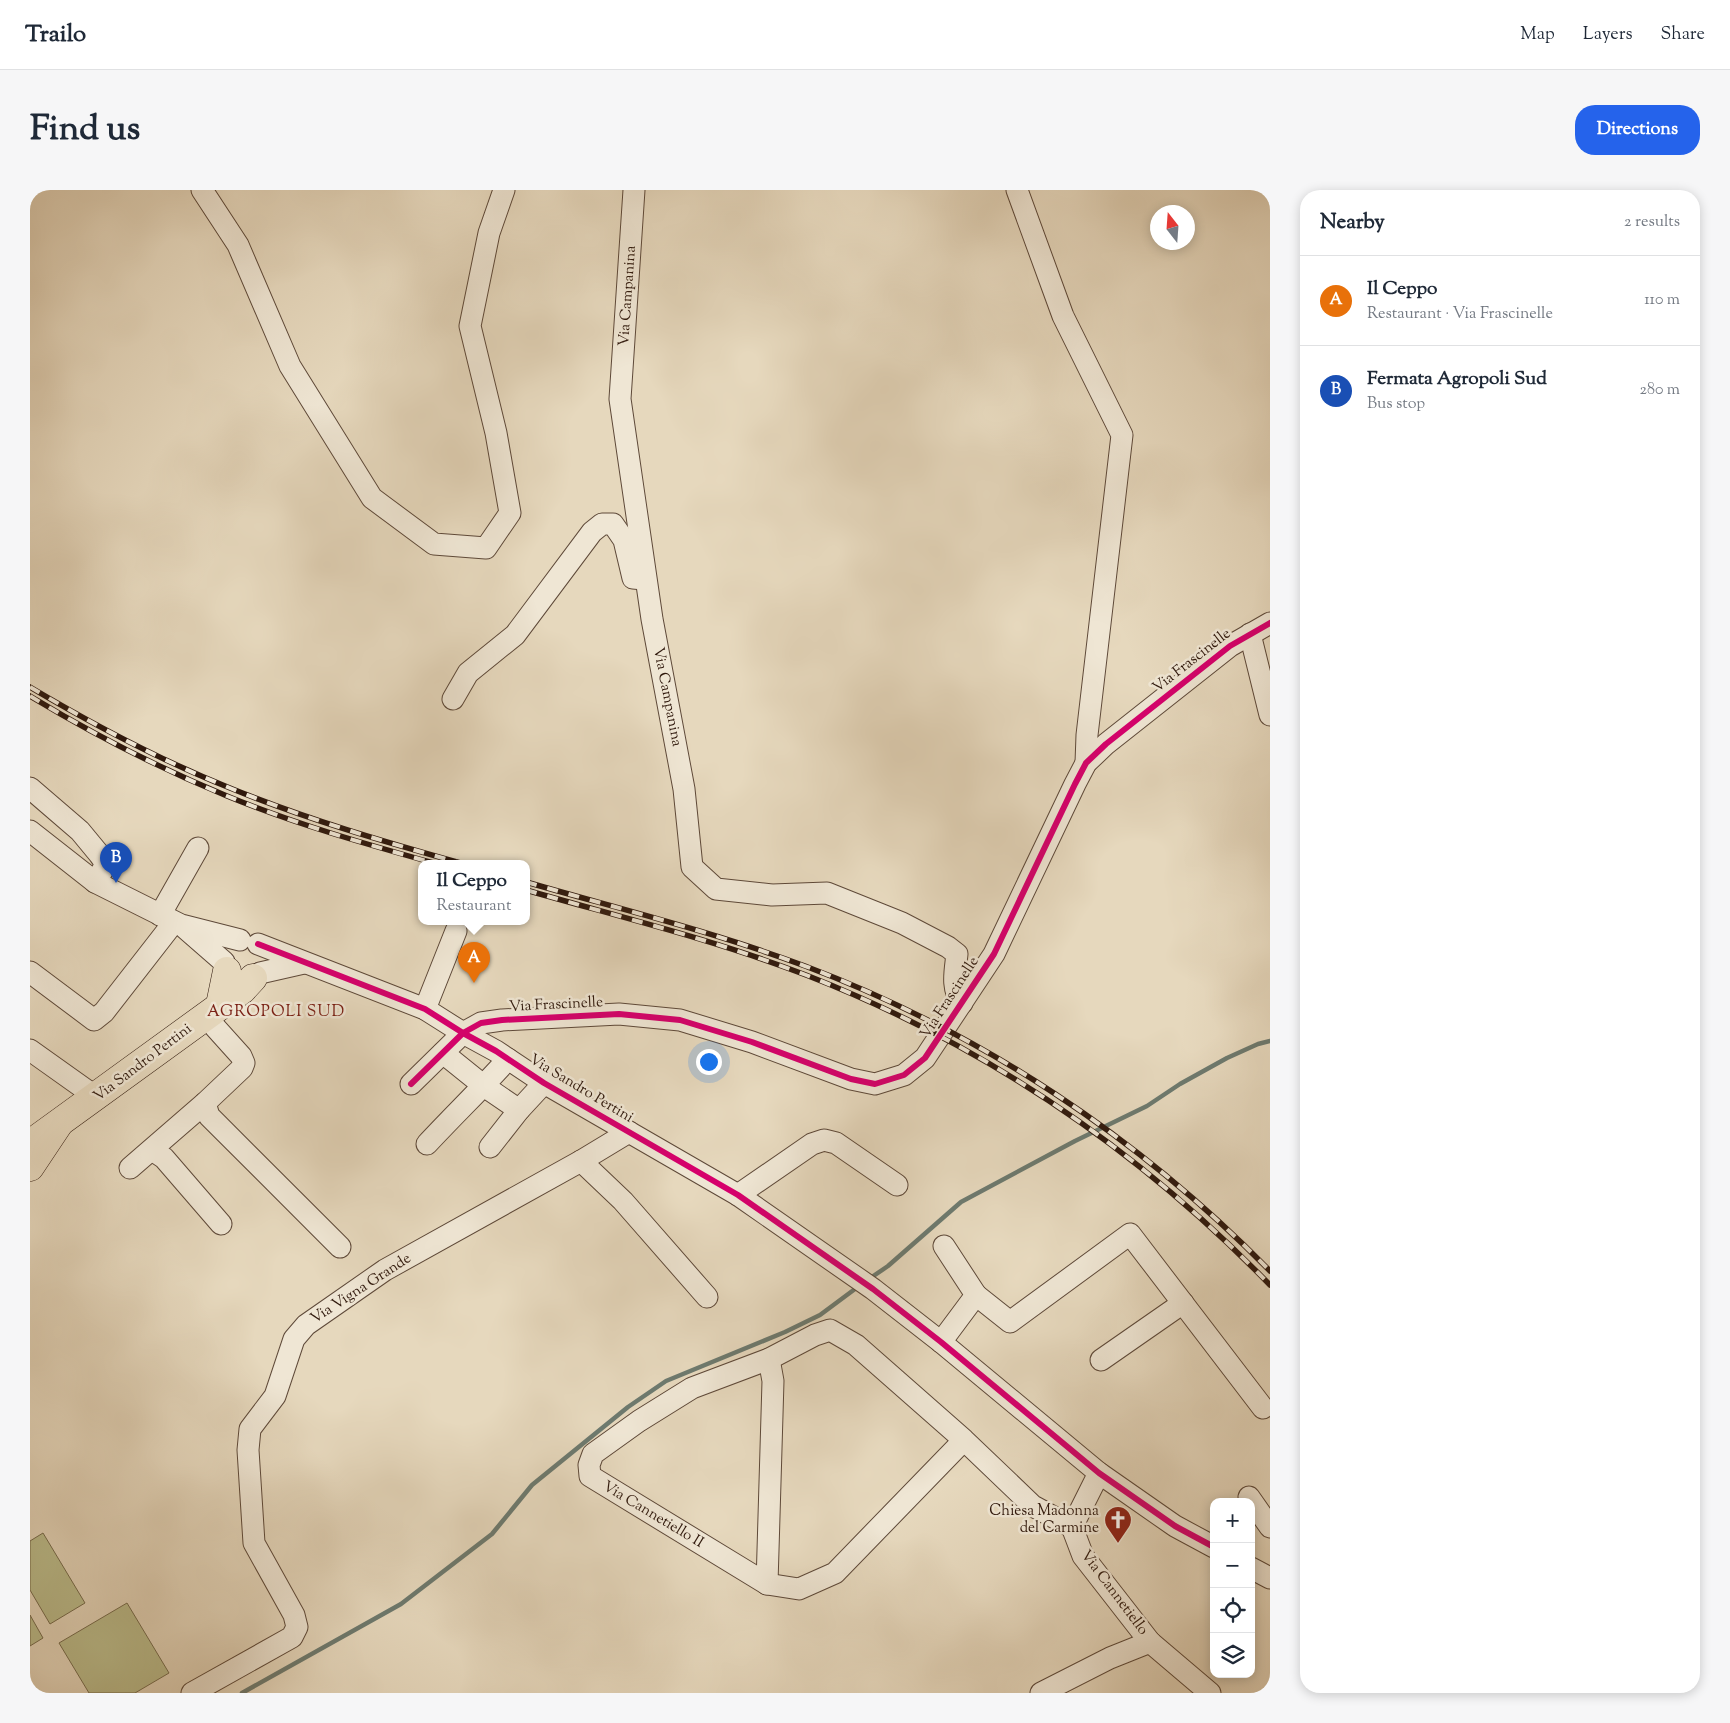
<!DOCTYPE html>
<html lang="en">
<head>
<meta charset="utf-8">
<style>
  body { margin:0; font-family:"Sorts Mill Goudy",serif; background:#f6f6f7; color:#1f2937 }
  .controls { position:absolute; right:15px; bottom:15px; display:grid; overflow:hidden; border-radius:10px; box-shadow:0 2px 12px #0003 }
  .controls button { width:45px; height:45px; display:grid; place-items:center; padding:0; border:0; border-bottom:1px solid #e0e1e3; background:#fff; color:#1f2937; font:25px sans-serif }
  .compass { position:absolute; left:1120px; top:15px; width:45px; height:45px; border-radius:50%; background:#fff; box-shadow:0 2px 12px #0003; rotate:343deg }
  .you { position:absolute; left:678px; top:871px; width:18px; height:18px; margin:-12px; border:4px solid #fff; border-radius:50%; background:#1a73e8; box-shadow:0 0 0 8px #1a73e833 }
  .badge { display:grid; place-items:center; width:32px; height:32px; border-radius:50%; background:#2563eb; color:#fff; font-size:16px; font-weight:700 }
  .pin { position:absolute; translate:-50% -41px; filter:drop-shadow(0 1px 2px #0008) }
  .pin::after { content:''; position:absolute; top:26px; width:18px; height:15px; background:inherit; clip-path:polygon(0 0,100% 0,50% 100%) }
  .popup { position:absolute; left:388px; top:670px; width:112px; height:65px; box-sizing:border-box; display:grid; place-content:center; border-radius:10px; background:#fff; filter:drop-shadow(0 1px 4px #0005); font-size:16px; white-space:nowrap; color:#747a83 }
  .popup b { font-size:19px; color:#1f2937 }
  .popup::after { content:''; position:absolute; left:50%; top:100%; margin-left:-10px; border:10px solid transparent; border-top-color:#fff }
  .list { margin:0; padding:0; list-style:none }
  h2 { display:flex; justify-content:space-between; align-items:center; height:65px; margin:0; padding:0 20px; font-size:21px }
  h2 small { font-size:16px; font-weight:400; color:#747a83 }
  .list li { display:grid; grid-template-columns:32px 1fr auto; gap:15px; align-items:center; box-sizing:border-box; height:90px; padding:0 20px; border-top:1px solid #e0e1e3 }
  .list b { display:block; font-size:19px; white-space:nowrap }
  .list p { margin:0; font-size:16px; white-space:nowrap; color:#747a83 }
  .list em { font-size:16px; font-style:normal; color:#747a83 }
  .icon { flex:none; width:28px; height:28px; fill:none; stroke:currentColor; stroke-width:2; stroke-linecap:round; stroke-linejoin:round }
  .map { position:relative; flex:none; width:1240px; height:1503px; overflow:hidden; border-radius:20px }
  header { display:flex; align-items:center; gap:30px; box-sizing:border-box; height:70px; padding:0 25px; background:#fff; border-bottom:1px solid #e0e1e3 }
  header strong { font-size:24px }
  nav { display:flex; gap:28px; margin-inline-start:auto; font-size:18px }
  .intro { display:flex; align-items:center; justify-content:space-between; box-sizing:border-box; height:120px; padding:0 30px }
  h1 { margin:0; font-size:35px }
  .button { padding:12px 22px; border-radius:20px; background:#2563eb; color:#fff; font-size:18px; font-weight:700 }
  main { display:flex; gap:30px; padding:0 30px }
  aside { flex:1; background:#fff; border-radius:20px; box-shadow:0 2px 12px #0003 }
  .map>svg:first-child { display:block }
</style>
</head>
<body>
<header>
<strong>Trailo</strong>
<nav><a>Map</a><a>Layers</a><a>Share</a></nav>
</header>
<div class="intro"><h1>Find us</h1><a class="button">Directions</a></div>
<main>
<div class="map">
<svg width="1240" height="1503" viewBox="0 0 1240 1503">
  <rect width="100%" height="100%" fill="#e6d8bd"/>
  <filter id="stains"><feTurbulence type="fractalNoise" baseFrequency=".004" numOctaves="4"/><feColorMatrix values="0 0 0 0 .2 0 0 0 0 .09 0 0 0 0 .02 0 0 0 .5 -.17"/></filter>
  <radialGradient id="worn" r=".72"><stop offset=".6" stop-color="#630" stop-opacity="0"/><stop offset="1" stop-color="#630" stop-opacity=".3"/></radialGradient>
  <g fill="#bbbd8d" stroke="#766b4d">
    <polygon points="13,1343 55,1413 20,1434 0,1400 0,1351"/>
    <polygon points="97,1413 139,1483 105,1503 59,1503 29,1453"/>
    <polygon points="0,1425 13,1448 0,1456"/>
  </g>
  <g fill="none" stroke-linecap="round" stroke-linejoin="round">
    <g stroke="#6d7a6f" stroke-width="4.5">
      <polyline points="839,1089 858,1076 931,1012 1045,951 1117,916 1150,894 1197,868 1228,854 1240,851"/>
      <polyline points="212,1503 371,1414 462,1344 502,1295 598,1217 636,1191 755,1142 790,1125 829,1096"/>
    </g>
    <defs>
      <g id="minor">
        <polyline points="172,0 208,55 260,176 342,308 404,354 456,358 480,323 466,243 440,136 459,43 474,0"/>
        <path d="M604 0 590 209 622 429 654 599 662 677 686 699 742 705 797 703 872 733 918 757 927 764C925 782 921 798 932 813"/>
        <polyline points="987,0 1033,126 1092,245 1057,545 1056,573"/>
        <polyline points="1220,444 1240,525"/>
        <polyline points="423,509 438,483 485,445 562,342 572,334 583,334 594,350 603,388 614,389"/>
        <polyline points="0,598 50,641 69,664 74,671 74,678 65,692"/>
        <polyline points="0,641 65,692 151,735 210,750"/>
        <polyline points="130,725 168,658"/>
        <polyline points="155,738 194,772"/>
        <polyline points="228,754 395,819 433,843 466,861 514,893 708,1005 843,1099 911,1152 1069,1283 1145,1336 1184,1357"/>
        <polyline points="0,782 64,830 74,822 144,732"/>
        <polyline points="230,783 274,773"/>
        <polyline points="395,819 426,741"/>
        <polyline points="0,860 66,907"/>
        <polyline points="413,863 454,896 489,920"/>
        <polyline points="381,894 433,843 451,833 472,830 589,824 650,830 722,852 821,889 845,894 874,885 895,868 964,764 1045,594 1056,573 1076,554 1200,456 1240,433"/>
        <polyline points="175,913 179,926 310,1057"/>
        <path d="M397 954C424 925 452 898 478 869"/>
        <polyline points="460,957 489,920 514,893"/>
        <polyline points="122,960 134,968 191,1034"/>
        <polyline points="551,971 593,1011 677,1107"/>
        <polyline points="100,978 175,913 212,878 214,873 211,866 175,826"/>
        <polyline points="708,1005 782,954 794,950 806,953 867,995"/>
        <polyline points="946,1105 980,1132 1100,1044 1233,1218"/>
        <polyline points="911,1152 946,1105 914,1056"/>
        <polyline points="1071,1170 1153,1113"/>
        <polyline points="934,1250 805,1383 769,1399 737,1394 560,1286 559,1275 563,1264 609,1231 662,1198 739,1169 785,1145 800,1140 826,1155 934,1250 1003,1316 1042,1337"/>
        <polyline points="1069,1283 1042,1337 1053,1366 1120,1452 1180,1503"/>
        <polyline points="1219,1307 1240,1337"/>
        <polyline points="1221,1378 1240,1388"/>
        <polyline points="737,1394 743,1191 739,1169"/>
        <polyline points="162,1503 262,1447 267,1437 264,1425 224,1353 218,1260 220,1239 245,1206 264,1149 276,1135 355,1080 551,971 599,942"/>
        <polyline points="1011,1503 1080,1468 1120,1452"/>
      </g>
      <g id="major">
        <polyline points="190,815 197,781"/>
        <polyline points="8,948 212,800 223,788"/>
      </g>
      <polyline id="highway" points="0,977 28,935"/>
    </defs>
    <use href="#minor" stroke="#5e4939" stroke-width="23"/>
    <use href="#major" stroke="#30190d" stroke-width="29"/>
    <use href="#highway" stroke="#30190d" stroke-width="29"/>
    <use href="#minor" stroke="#efe6d4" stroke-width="21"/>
    <use href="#major" stroke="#e6d8bd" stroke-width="28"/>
    <use href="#highway" stroke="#e6d8bd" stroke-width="28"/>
    <defs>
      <g id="rail">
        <path d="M0 497C64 535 130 570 200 598 276 629 355 652 434 674"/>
        <path d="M0 506C63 544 129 578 197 606 265 634 336 654 407 674"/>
        <path d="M496 692C590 719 684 742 775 776 950 842 1110 948 1240 1081"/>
        <path d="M496 700C590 727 685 750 776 785 953 854 1107 958 1240 1095"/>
      </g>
    </defs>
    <use href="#rail" stroke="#30190d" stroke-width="5.5"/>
    <use href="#rail" stroke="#efe6d4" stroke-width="4" stroke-dasharray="11" stroke-linecap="butt"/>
    <defs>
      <g id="cycleway">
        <polyline points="228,754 395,819 433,843 466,861 514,893 708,1005 843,1099 911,1152 1069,1283 1145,1336 1184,1357"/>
        <polyline points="381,894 433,843 451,833 472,830 589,824 650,830 722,852 821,889 845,894 874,885 895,868 964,764 1045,594 1056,573 1076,554 1200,456 1240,433"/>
      </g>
    </defs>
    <use href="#cycleway" stroke="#efe6d4" stroke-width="9"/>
    <use href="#cycleway" stroke="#d6006c" stroke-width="6"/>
  </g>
  <defs>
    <symbol id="church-pin" viewBox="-11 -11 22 30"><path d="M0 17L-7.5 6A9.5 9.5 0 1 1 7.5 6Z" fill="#8f2418" stroke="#efe6d4"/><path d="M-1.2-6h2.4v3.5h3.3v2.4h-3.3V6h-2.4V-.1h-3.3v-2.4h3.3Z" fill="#fff"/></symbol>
  </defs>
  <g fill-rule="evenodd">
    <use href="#church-pin" x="1072" y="1314" width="32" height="43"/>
  </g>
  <g text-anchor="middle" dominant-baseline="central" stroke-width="5" stroke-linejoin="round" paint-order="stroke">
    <g font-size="15" fill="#30190d" stroke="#efe6d4">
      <text transform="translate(598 106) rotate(-86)">Via Campanina</text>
      <text transform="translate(1162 471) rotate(-38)">Via Frascinelle</text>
      <text transform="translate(637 507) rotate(79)">Via Campanina</text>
      <text transform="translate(920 808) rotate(-57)">Via Frascinelle</text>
      <text transform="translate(526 815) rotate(-3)">Via Frascinelle</text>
      <text transform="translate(113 873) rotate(-37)">Via Sandro Pertini</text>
      <text transform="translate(551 899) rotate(31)">Via Sandro Pertini</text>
      <text transform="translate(331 1099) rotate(-33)">Via Vigna Grande</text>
      <text transform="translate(623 1325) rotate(31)">Via Cannetiello II</text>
      <text transform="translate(1084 1403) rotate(53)">Via Cannetiello</text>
    </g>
    <g font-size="15" fill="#30190d" stroke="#efe6d4" text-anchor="end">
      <text x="1069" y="1321">Chiesa Madonna<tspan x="1069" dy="17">del Carmine</tspan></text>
    </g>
    <g font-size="16" letter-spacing="1" fill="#7a1f14" stroke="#efe6d4">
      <text x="246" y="822">AGROPOLI SUD</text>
    </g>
  </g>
  <rect width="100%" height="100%" filter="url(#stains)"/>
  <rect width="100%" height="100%" fill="url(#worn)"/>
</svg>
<div class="controls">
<button>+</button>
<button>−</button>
<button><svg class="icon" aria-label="locate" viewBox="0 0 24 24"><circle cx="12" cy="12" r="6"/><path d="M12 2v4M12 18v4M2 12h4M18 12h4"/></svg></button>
<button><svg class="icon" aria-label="layers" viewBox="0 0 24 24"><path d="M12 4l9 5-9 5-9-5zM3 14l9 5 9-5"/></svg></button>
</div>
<svg class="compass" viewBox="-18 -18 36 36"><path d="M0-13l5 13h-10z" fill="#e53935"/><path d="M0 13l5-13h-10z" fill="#747a83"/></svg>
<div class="you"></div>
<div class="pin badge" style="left:444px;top:793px;background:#e8710a">A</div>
<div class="popup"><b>Il Ceppo</b>Restaurant</div>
<div class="pin badge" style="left:86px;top:693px;background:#1a4fb4">B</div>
</div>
<aside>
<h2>Nearby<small>2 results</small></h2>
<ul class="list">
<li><span class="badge" style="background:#e8710a">A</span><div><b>Il Ceppo</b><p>Restaurant · Via Frascinelle</p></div><em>110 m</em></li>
<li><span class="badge" style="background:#1a4fb4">B</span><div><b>Fermata Agropoli Sud</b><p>Bus stop</p></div><em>280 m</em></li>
</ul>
</aside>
</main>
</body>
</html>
